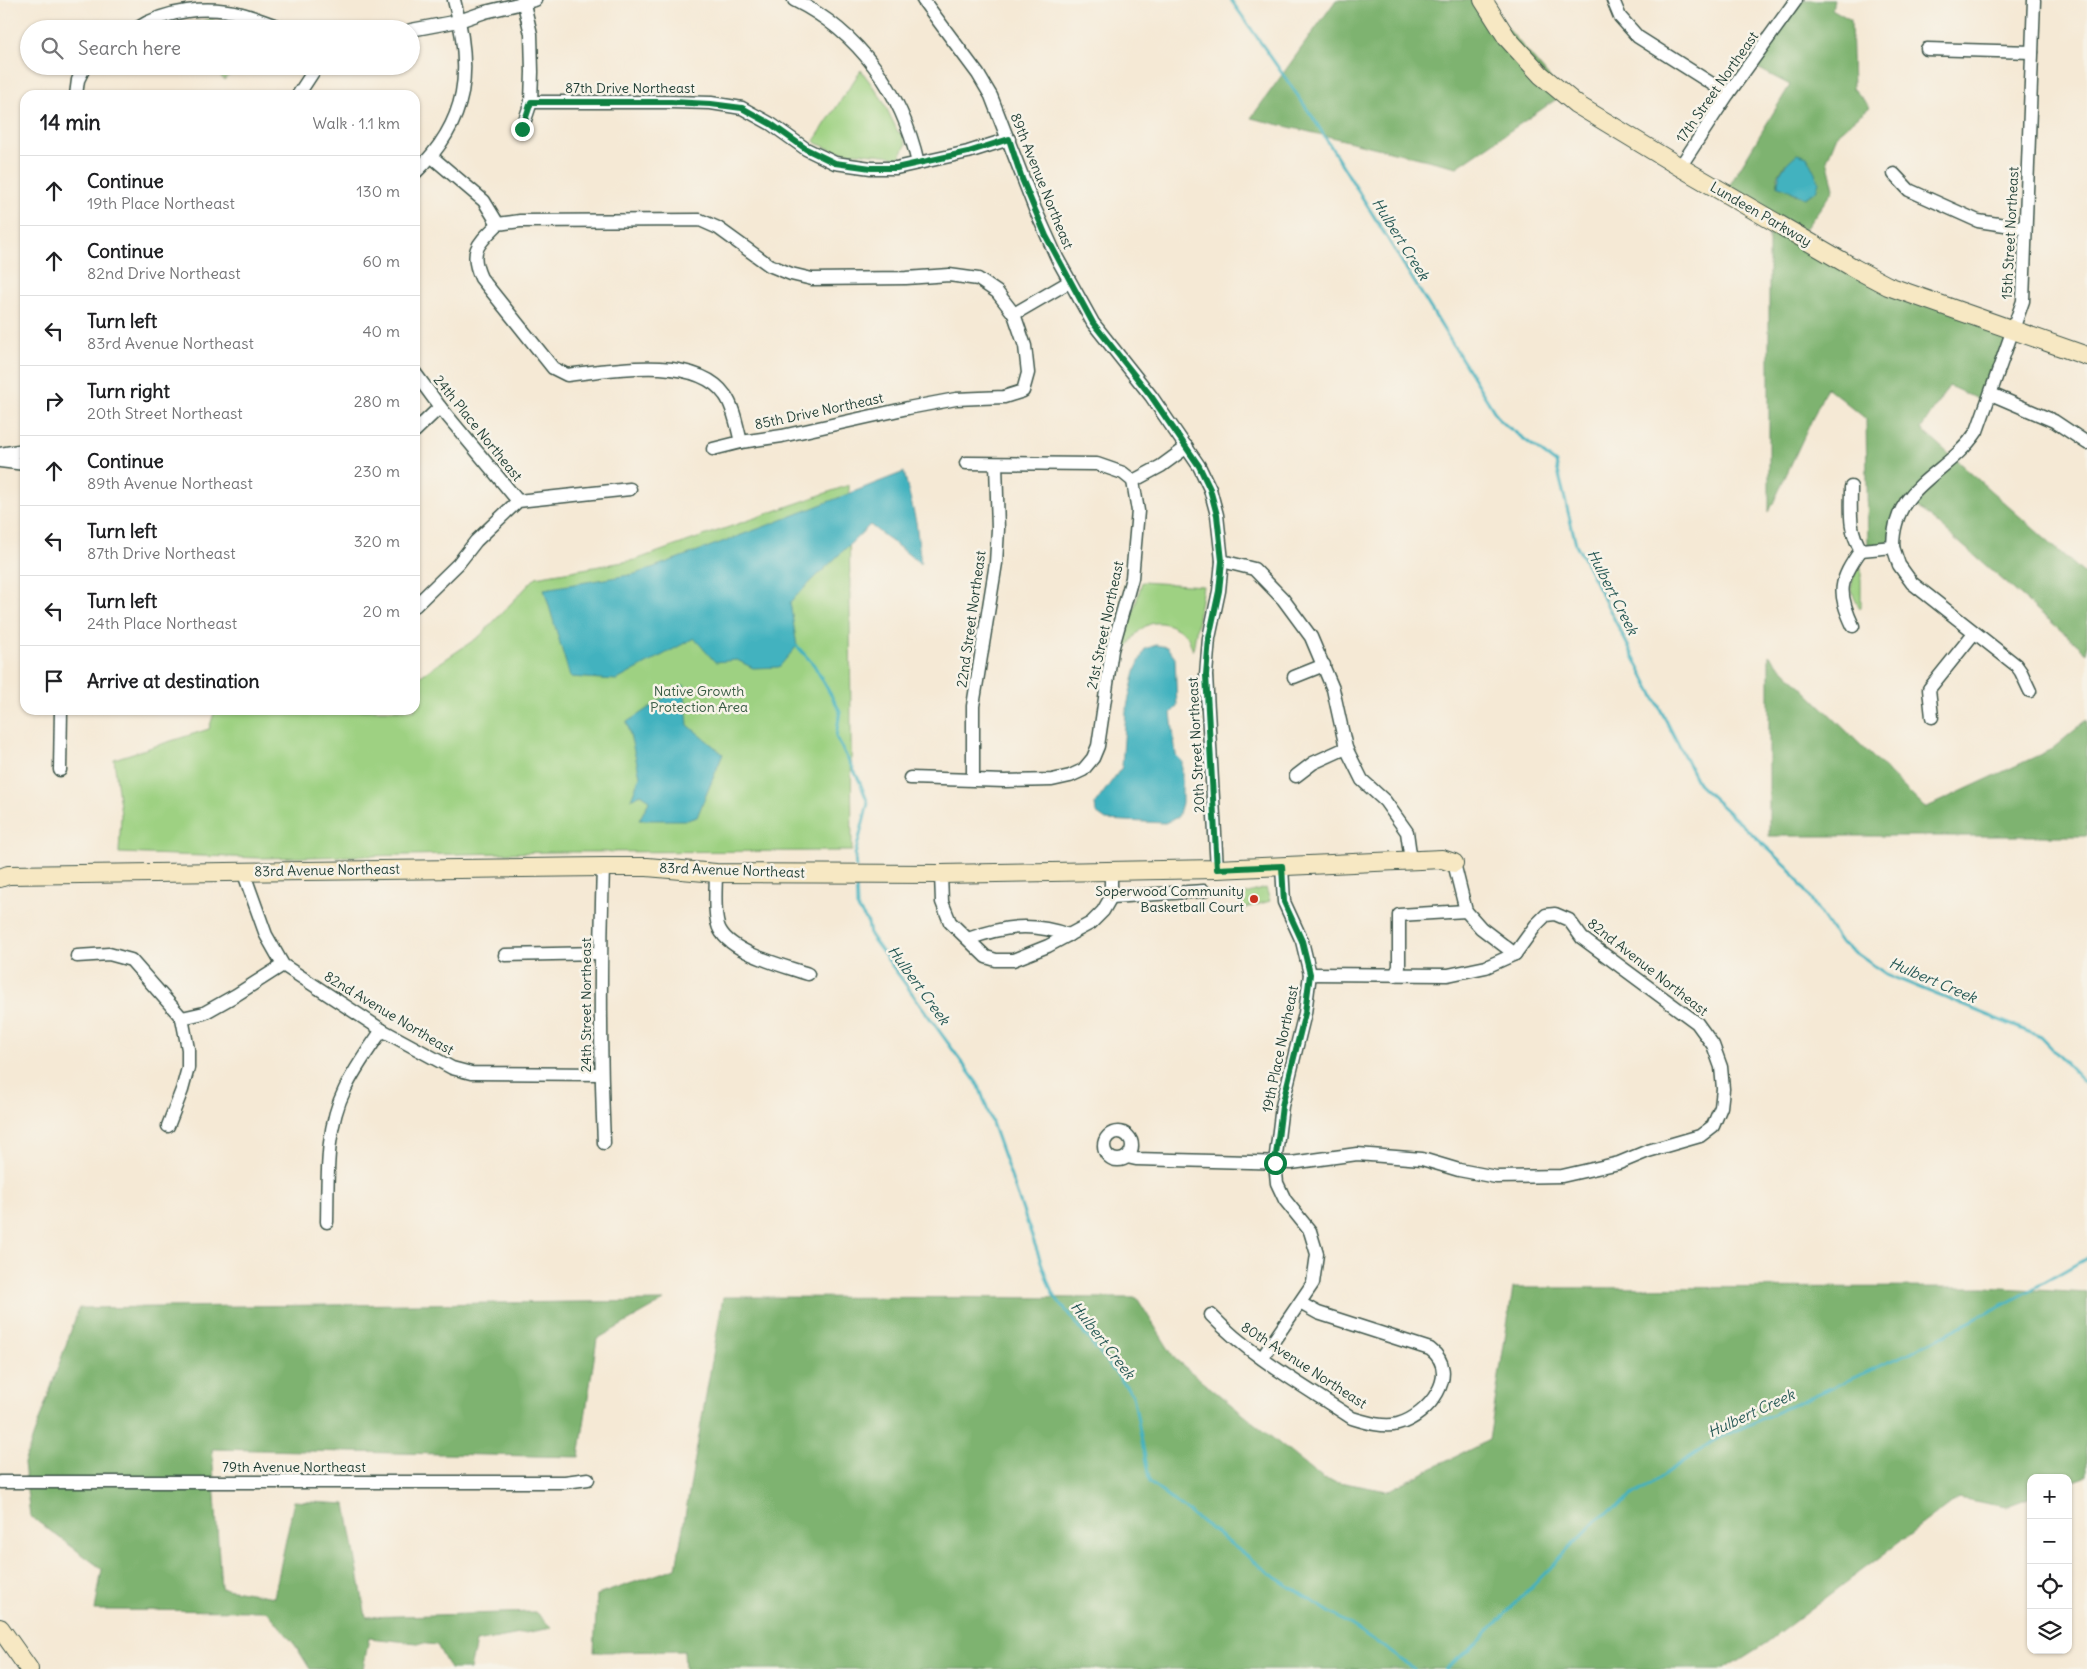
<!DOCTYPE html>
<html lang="en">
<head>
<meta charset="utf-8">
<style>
  body { margin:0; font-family:Delius,sans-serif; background:#f2f2f2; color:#202124 }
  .controls { position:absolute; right:15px; bottom:15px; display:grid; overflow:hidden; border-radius:10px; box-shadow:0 1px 4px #0004 }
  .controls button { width:45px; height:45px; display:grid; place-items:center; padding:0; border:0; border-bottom:1px solid #e0e0e0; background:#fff; color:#202124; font:25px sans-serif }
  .stop { position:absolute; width:15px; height:15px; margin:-11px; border:4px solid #0b8043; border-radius:50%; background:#fff }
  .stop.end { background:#0b8043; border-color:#fff; box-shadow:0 1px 5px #0008 }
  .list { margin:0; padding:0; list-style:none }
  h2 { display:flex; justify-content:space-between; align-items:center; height:65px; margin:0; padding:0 20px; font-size:21px }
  h2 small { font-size:16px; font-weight:400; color:#757577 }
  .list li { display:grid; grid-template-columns:32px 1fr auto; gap:15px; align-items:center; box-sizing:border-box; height:70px; padding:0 20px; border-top:1px solid #e0e0e0 }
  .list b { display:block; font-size:19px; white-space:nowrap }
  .list p { margin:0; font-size:16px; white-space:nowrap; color:#757577 }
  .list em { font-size:16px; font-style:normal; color:#757577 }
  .icon { flex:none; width:28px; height:28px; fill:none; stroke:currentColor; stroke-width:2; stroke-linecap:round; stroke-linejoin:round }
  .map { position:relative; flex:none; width:2087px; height:1669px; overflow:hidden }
  .search { position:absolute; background:#fff; box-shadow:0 1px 4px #0004; left:20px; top:20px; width:400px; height:55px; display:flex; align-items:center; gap:12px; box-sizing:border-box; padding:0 18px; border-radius:28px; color:#757577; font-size:19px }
  .panel { position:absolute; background:#fff; box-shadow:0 1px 4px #0004; left:20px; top:90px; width:400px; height:625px; border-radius:15px }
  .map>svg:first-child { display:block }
</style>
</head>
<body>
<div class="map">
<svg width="2087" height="1669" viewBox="0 0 2087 1669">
  <rect width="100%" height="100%" fill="#f7f3e8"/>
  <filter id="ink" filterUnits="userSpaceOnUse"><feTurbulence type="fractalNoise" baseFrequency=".02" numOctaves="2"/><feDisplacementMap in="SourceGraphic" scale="10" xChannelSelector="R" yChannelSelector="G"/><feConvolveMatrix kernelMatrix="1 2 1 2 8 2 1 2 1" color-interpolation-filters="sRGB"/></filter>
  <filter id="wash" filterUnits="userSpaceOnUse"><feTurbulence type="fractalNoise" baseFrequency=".0096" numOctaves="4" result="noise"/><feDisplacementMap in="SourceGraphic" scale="20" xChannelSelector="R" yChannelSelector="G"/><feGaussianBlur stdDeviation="1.12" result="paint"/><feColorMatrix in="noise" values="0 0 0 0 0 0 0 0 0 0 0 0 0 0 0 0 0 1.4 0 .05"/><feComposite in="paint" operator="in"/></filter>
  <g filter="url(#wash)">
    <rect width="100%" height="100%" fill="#f5e9d5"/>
    <g fill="#9ed182" stroke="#5e875b">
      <polygon points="207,19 213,19 218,25 233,29 177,29 174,26 203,21"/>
      <polygon points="211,66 239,66 224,80"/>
      <path d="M861 70 882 99 898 132 901 133 906 145 899 158C893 159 890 155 884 155 857 151 838 157 814 141Z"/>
      <polygon points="849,485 852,851 555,852 260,858 119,853 121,815 114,759 209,729 215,710 415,710 415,677 419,677 480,636 536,577 635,560"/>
      <path d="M1861 567V607L1860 608C1851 595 1847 579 1861 567Z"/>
      <path d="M1142 582 1203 586 1193 651C1191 647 1190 640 1187 636 1184 632 1179 630 1174 627 1151 616 1138 628 1127 648L1123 647Z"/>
      <polygon points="1266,888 1270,901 1242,909 1238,896"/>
    </g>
    <g fill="#7eb370" stroke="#4e7852" fill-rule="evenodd">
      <polygon points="1336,0 1483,0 1564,94 1457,167 1251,118"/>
      <path d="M1795 0H1834L1832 9 1851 20 1853 88 1870 107 1838 133 1827 160 1834 189 1800 236 1854 268 2014 331 1987 403 1949 386 1921 429 2087 576V653L1908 498 1893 547 1868 550 1866 419 1827 387 1769 512V218L1725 193 1790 85 1748 63ZM1806 157 1812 170 1796 195 1787 188 1778 186 1777 177 1785 164Z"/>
      <polygon points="1769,655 1925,808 2052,749 2087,720 2087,836 1769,836"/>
      <polygon points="1985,1287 2087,1293 2087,1476 2068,1483 2068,1478 2031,1478 2031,1498 2007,1507 1958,1498 1766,1643 1725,1669 685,1669 684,1651 594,1652 597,1595 676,1568 723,1297 1137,1298 1175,1359 1323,1479 1387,1491 1489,1440 1513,1288"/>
      <polygon points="664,1301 597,1339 579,1457 212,1449 221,1588 274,1597 294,1501 346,1504 366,1617 535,1612 552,1628 476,1642 470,1669 450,1669 437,1645 369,1638 363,1669 310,1669 295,1645 267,1611 95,1610 102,1569 30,1516 24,1463 79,1308"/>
    </g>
    <g fill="#43b2bf" stroke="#31787a">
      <path d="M1797 154 1807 157 1819 182 1816 191 1805 198C1795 194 1788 188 1778 186 1778 171 1785 164 1797 154Z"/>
      <polygon points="904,472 916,522 921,564 870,525 790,602 797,646 779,667 753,668 737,660 715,662 694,638 617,680 570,677 544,589 635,574 774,523"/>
      <polygon points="1156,645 1167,647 1175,658 1177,707 1171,713 1176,755 1182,761 1182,803 1178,817 1165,823 1106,820 1096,813 1095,804 1122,767 1126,711 1135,671 1145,649"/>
      <polygon points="684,685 688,725 723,754 697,817 687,820 639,820 650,800 641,794 631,799 640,776 627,722"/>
    </g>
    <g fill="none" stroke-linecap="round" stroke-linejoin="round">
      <g stroke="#43b2bf" stroke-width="3">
        <polyline points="1231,0 1312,116 1500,421 1556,463 1576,544 1699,785 1789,868 1840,942 1886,974 2041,1037 2087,1085"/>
        <polyline points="797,646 814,665 840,711 836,737 859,780 868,803 855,855 856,867"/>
        <polyline points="856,878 857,907 868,923 870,935 979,1086 1052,1293 1133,1395 1150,1483 1276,1578 1381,1645 1414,1669"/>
        <polyline points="1445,1669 1472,1648 1597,1520 1717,1439 1909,1353 2022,1295 2087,1258"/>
      </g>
    </g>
  </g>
  <g filter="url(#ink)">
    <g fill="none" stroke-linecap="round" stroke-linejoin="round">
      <defs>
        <g id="street">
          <path d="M794 0C859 32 902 92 918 163"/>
          <polyline points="923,0 978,74 991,96 1035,209 1057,258 1093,323 1151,396 1199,466 1210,489 1217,515 1222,561 1219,591 1209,638 1206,675 1217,869"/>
          <polyline points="1613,0 1620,17 1638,37 1728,94"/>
          <path d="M136 29C165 10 208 5 242 14 257 18 271 25 287 29"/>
          <polyline points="411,30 459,21 485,12 535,0"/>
          <polyline points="1927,49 2032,52"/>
          <polyline points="76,95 78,80 85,66"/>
          <polyline points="298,95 317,66"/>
          <polyline points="531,102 671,102 711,103 742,108 771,124 806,149 835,163 871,168 896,168 968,152 1009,139"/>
          <polyline points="522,129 531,102 532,72 531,34 524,4"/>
          <path d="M432 157 484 201 498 224C479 243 468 250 481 278L553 368 567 375C610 370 696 354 725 395 734 407 737 427 741 442L782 436 908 408 956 399 1004 397 1023 391 1028 373 1025 346 1014 314 997 292 978 279 949 275 906 278 812 279 791 274 769 265 718 228 700 220 520 221 498 224"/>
          <polyline points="1680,167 1728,94 1796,0"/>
          <path d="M415 173C469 121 473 70 454 0"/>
          <polyline points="1894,174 1909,190 1978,221 2025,228"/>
          <polyline points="1014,314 1069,282"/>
          <polyline points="415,373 440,407 518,501"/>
          <polyline points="1991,394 2054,421 2087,443"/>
          <polyline points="415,431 440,407"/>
          <polyline points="713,449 741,442"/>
          <polyline points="0,454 25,450"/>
          <polyline points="0,461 25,464"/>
          <polyline points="966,463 1097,464 1123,473 1133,481 1161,466 1187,447"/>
          <path d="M1851 487C1851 511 1848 529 1861 550 1839 581 1837 592 1853 626"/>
          <path d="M1893 547C1893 484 1947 476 1977 431L2023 301 2034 0"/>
          <polyline points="1861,550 1893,547 1899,565 1912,583 2016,665 2021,672 2030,691"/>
          <polyline points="1222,561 1254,569 1283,599 1311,637 1333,689 1346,748 1362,780 1385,801 1407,832 1411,861"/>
          <polyline points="415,606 458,564 476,541 518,501 630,489"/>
          <polyline points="1294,677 1324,665"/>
          <polyline points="1932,717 1929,689 1974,633"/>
          <polyline points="60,770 61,710"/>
          <polyline points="1296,776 1313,763 1346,748"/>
          <polyline points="910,778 1005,781 1052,780 1070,776 1083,770 1093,758 1098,746 1112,650 1132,578 1138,511 1133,481"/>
          <polyline points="973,779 973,706 996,563 998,529 996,464"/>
          <polyline points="1454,863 1466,911 1481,928 1515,954"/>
          <path d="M603 867C600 959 600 1051 604 1143"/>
          <polyline points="243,871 266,935 283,965 382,1030 452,1068 471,1073 601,1074"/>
          <path d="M716 873C716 887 713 918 720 930 732 953 784 966 808 974"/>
          <polyline points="941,874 942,902 950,922 986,957 996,960 1013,960 1048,946 1091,923 1103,911 1111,897 1111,871"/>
          <polyline points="1111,897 1204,891"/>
          <path d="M968 939C1004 926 1031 922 1069 935"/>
          <polyline points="505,955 600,953"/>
          <polyline points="77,956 109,954 131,960 182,1018 188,1049 188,1068 182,1090 168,1126"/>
          <polyline points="1395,975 1399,967 1399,915 1466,911"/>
          <polyline points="182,1018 204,1013 236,995 283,965"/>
          <circle cx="1118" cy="1146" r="14"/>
          <polyline points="1127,1157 1136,1159 1291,1163 1357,1154 1422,1159 1459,1170 1496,1177 1562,1176 1619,1163 1648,1151 1700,1136 1713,1126 1721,1107 1723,1089 1721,1067 1713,1045 1697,1023 1582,938 1569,920 1555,914 1546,915 1536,925 1515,954 1486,967 1448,975 1310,974"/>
          <path d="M327 1222C328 1178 325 1129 345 1089 355 1068 369 1049 382 1030"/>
          <path d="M1211 1315C1251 1357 1304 1386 1352 1418 1365 1422 1384 1428 1398 1424 1428 1416 1462 1373 1430 1349L1318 1313 1300 1303"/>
          <polyline points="1262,1358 1313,1283 1317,1254 1310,1231 1285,1200 1277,1183 1275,1163 1282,1106 1305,1013 1310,974 1302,941 1284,902 1282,866"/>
          <polyline points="0,1482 565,1482 588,1479"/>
        </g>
        <g id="secondary">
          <polyline points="1483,0 1507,38 1541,75 1576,104 1680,167 1854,268 1888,286 2087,356"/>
          <polyline points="0,878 8,875 603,867 647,867 716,873 941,874 1217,869 1442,859 1454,863"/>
          <polyline points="0,1628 29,1669"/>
        </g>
      </defs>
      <use href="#street" stroke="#3f574c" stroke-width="15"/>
      <use href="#secondary" stroke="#3f574c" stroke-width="20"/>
      <use href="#street" stroke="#fff" stroke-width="12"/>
      <use href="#secondary" stroke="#f7e8c3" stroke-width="18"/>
    </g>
  </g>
  <g fill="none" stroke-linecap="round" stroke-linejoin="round" filter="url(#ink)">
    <polyline stroke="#0b8043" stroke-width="6" points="522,129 531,102 671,102 711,104 742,108 771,124 806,149 835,163 871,168 896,168 968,152 1009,139 1022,179 1046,236 1093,323 1151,396 1199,466 1210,489 1217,515 1222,561 1219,591 1209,638 1206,675 1217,869 1282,866 1284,902 1302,941 1310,974 1305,1013 1282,1106 1275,1163"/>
  </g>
  <circle fill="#c8321e" stroke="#f7f3e8" stroke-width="2" cx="1254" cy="899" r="5"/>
  <g text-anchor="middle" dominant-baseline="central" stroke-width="5" stroke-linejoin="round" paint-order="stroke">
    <g font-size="14" fill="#1f3d34" stroke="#f7f3e8">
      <text transform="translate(1717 87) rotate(-55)">17th Street Northeast</text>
      <text x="630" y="88">87th Drive Northeast</text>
      <text transform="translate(1042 181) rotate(68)">89th Avenue Northeast</text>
      <text transform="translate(1761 214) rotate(30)">Lundeen Parkway</text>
      <text transform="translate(2010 233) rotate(-87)">15th Street Northeast</text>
      <text transform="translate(819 411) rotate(-12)">85th Drive Northeast</text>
      <text transform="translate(478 428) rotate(51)">24th Place Northeast</text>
      <text transform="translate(971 619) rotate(-82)">22nd Street Northeast</text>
      <text transform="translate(1105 625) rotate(-78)">21st Street Northeast</text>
      <text transform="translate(1196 745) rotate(-93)">20th Street Northeast</text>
      <text transform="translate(327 870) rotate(-1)">83rd Avenue Northeast</text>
      <text transform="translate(732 870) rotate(2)">83rd Avenue Northeast</text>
      <text transform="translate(1648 967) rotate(38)">82nd Avenue Northeast</text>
      <text transform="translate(586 1005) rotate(-90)">24th Street Northeast</text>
      <text transform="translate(389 1013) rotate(31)">82nd Avenue Northeast</text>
      <text transform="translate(1280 1049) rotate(-78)">19th Place Northeast</text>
      <text transform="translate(1304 1365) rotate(33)">80th Avenue Northeast</text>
      <text x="294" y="1467">79th Avenue Northeast</text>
    </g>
    <g font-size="14" fill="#385b44" stroke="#f7f3e8">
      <text x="699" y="691">Native Growth<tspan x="699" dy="16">Protection Area</tspan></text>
    </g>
    <g font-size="14" fill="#1f3d34" stroke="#f7f3e8" text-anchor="end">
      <text x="1244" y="891">Soperwood Community<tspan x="1244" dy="16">Basketball Court</tspan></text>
    </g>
    <g font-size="15" font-style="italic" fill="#285a57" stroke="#f7f3e8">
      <text transform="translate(1401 239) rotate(58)">Hulbert Creek</text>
      <text transform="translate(1613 592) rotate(63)">Hulbert Creek</text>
      <text transform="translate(1933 980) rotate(23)">Hulbert Creek</text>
      <text transform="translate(919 985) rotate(54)">Hulbert Creek</text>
      <text transform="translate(1103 1340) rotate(52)">Hulbert Creek</text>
      <text transform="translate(1751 1413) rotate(-25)">Hulbert Creek</text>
    </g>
  </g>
</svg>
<div class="controls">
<button>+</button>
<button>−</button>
<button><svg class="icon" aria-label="locate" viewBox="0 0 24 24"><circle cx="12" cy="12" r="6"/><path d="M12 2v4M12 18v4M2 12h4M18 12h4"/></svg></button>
<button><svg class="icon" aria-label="layers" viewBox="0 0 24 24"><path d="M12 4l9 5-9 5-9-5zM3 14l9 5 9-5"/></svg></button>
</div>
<div class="stop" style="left:1275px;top:1163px"></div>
<div class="stop end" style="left:522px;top:129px"></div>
<div class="search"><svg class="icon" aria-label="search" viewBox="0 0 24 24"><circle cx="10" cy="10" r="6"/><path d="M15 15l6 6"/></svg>Search here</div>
<section class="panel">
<h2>14 min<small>Walk · 1.1 km</small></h2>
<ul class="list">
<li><svg class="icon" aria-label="ahead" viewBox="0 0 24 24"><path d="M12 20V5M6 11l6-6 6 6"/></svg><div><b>Continue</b><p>19th Place Northeast</p></div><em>130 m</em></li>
<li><svg class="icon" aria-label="ahead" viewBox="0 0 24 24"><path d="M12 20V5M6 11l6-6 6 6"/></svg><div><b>Continue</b><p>82nd Drive Northeast</p></div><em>60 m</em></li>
<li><svg class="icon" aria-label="left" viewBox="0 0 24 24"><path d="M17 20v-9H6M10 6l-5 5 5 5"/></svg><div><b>Turn left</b><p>83rd Avenue Northeast</p></div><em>40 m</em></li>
<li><svg class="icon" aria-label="right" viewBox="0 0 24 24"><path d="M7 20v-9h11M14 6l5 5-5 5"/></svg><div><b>Turn right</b><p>20th Street Northeast</p></div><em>280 m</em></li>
<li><svg class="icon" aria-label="ahead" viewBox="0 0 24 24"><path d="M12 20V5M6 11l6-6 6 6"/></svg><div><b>Continue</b><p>89th Avenue Northeast</p></div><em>230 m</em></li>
<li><svg class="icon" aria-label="left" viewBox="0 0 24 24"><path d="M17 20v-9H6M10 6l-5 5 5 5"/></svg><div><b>Turn left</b><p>87th Drive Northeast</p></div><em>320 m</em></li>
<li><svg class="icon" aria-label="left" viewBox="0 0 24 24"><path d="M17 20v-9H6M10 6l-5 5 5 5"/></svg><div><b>Turn left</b><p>24th Place Northeast</p></div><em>20 m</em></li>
<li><svg class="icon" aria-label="arrive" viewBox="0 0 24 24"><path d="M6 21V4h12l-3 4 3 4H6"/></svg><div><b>Arrive at destination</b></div></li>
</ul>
</section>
</div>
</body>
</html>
